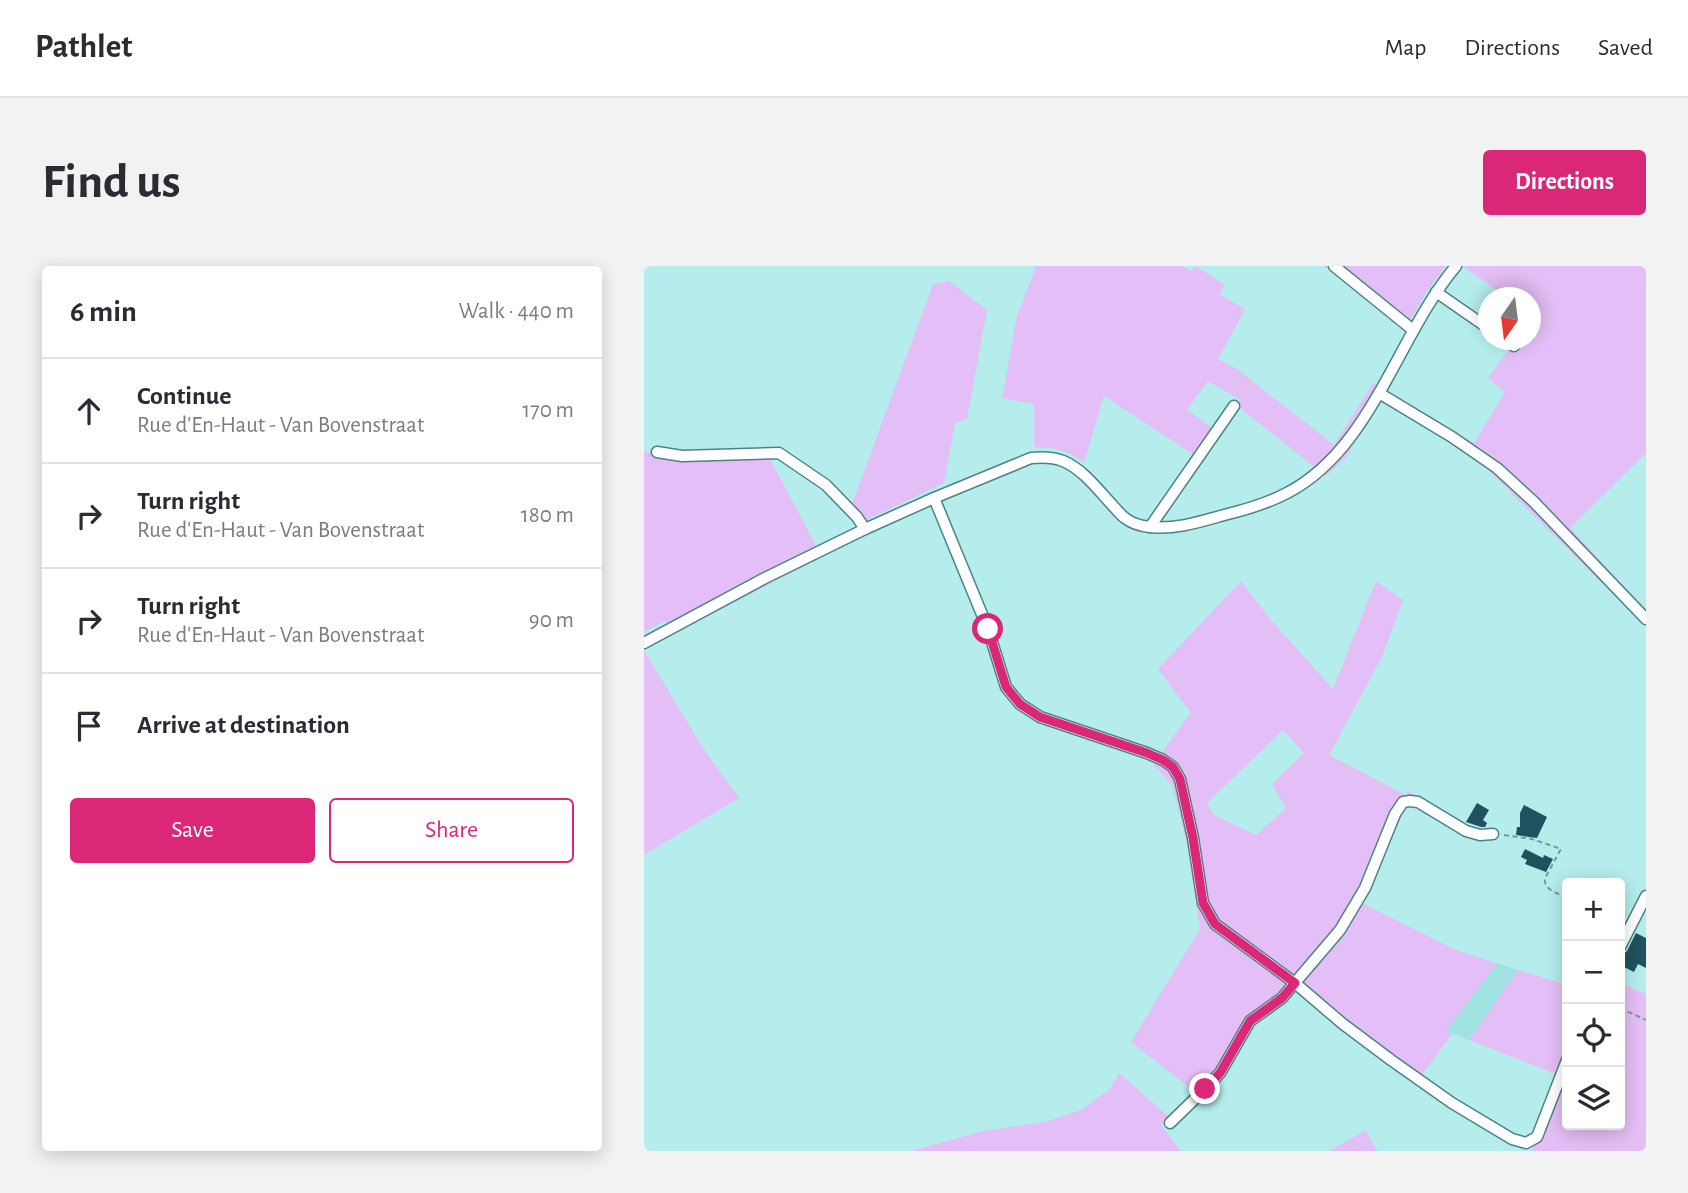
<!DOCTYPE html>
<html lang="en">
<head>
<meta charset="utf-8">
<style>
  body { margin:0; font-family:"Alegreya Sans",sans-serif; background:#f2f2f3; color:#2b2b33 }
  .controls { position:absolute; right:21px; bottom:21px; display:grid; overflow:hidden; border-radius:7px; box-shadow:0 4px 18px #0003 }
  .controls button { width:63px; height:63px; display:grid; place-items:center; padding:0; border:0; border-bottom:2px solid #e1e1e2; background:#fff; color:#2b2b33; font:35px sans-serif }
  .compass { position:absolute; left:834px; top:21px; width:63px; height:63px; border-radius:50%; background:#fff; box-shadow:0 4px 18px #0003; rotate:194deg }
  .stop { position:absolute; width:21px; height:21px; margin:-16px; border:5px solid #db2777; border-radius:50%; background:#fff }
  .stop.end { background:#db2777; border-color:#fff; box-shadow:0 2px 7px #0008 }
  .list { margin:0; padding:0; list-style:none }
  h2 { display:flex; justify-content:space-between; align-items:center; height:91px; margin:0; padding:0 28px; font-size:30px }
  h2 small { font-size:23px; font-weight:400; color:#7c7c81 }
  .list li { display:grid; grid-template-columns:46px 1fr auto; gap:21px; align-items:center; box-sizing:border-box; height:105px; padding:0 28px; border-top:2px solid #e1e1e2 }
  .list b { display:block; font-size:26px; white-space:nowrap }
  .list p { margin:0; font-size:23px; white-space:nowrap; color:#7c7c81 }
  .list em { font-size:23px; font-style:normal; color:#7c7c81 }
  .actions { display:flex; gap:14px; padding:21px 28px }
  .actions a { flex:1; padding:16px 0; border:2px solid #db2777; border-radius:7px; text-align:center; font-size:24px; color:#db2777 }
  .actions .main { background:#db2777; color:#fff }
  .icon { flex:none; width:38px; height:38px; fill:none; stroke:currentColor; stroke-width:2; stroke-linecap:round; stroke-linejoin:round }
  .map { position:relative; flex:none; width:1002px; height:885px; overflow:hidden; border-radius:7px }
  header { display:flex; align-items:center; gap:42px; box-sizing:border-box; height:98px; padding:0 35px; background:#fff; border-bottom:2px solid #e1e1e2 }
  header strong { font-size:33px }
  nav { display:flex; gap:38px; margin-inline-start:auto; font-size:24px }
  .intro { display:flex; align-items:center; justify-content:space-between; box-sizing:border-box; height:168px; padding:0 42px }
  h1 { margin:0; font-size:49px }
  .button { padding:18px 32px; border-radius:7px; background:#db2777; color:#fff; font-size:24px; font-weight:700 }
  main { display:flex; gap:42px; padding:0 42px }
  aside { flex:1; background:#fff; border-radius:7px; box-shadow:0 4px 18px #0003 }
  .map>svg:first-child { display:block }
</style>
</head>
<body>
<header>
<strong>Pathlet</strong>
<nav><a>Map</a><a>Directions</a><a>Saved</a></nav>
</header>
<div class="intro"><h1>Find us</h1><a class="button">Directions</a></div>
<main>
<aside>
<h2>6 min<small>Walk · 440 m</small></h2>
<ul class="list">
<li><svg class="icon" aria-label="ahead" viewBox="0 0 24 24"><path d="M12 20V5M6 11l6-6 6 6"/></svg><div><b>Continue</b><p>Rue d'En-Haut - Van Bovenstraat</p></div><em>170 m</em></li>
<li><svg class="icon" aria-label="right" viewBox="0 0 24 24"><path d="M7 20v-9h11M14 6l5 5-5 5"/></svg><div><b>Turn right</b><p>Rue d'En-Haut - Van Bovenstraat</p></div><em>180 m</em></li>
<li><svg class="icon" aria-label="right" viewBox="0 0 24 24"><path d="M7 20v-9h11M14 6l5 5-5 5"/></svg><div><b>Turn right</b><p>Rue d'En-Haut - Van Bovenstraat</p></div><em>90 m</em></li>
<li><svg class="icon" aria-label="arrive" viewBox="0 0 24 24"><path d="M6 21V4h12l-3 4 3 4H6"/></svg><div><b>Arrive at destination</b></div></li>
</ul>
<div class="actions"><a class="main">Save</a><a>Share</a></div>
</aside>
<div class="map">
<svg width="1002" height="885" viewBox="0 0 1002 885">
  <rect width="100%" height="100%" fill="#b4edec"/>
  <polygon fill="#9fe2e1" points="853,697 874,704 825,774 801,765"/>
  <g fill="#e4bef6" fill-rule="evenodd">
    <path d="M392 0H539L547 5 552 0 581 19 575 28 601 43 574 93 593 103 690 179 729 117 830 177 861 126 844 112 865 83 870 86 875 83 882 74H886L887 66 894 54 887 48 886 32 863 31 818 0H1002V187L926 262 1002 344V361L843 203 787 164 736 136 702 191 682 210 596 142 595 133 564 115 543 144 568 162 550 189 460 130 440 197C423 183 411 182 390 181V138L358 132 373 50Z"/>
    <polygon points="679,0 802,0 783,25 760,65 688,5"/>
    <polygon points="305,15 343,44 323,153 311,157 300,217 220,255 208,238 289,18"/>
    <path d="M0 185C29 199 92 192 125 191L178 291 29 368 21 355 0 366Z"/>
    <path d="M597 315 626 353 689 423 732 315 759 334 738 391 685 489 762 529 764 525 813 555 808 563 770 540 761 543 718 637 812 684 853 697 802 765 808 768 777 810 691 745 651 711 634 729 603 754 589 772 567 811 550 825 487 776 556 663 542 573 528 519 509 498 547 447 514 403ZM639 464 660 487 628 518 642 542 612 569 570 549 563 537Z"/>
    <polygon points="0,384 57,479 95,532 0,589"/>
    <polygon points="874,704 923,719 923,859 976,859 976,717 1002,728 1002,885 887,885 899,866 920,811 825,774"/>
    <polygon points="475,807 524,850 517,859 537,885 267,885 339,865 402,856 437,844 466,823"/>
    <polygon points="722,864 731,882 735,885 685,885"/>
  </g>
  <g fill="#1f525e">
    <polygon points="833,537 845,544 839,554 843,557 841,561 837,561 822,556"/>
    <polygon points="880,539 903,551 893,572 872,569 873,561 876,561 876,547"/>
    <polygon points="881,583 899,592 900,589 909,593 902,606 881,598 883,594 877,591"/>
    <polygon points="992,667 1002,672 1002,702 994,698 990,706 976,699 976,691 983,685"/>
  </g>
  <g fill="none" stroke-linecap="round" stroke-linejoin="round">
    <defs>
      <g id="street">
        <polyline points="690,0 769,64"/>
        <polyline points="792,26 844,62"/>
        <polyline points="861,74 870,80"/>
        <polyline points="735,127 808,171 853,202 890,236 1002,353"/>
        <polyline points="13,186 38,190 135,187 182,219 213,251 221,263"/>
        <polyline points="290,232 344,363 362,421 376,438 396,451 503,487 519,494 529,501 536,513 549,572 559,637 571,658 651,717 699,758 747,794 808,837 868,873 882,877 893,871 923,794"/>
        <polyline points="506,261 590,140"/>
        <path d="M0 377 121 312 221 263 290 232 387 192C398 191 409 191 419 195 439 203 455 225 470 241 473 244 477 249 481 252 487 257 497 260 506 261 532 264 558 255 584 248 604 243 624 237 643 227 728 183 753 70 812 0"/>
        <polyline points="976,681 1002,630"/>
        <polyline points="526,857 561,823 576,807 606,755 638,732 696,664 721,622 751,548 759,536 766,535 774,536 822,565 836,569 849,568"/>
      </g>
    </defs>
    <use href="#street" stroke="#4e8383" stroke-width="13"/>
    <g stroke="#729c9b" stroke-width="2" stroke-dasharray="5 3.5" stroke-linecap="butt">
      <path d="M860 569 888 573 917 583 901 612C899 624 914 627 923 632"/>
      <polyline points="976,742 1002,754"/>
    </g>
    <use href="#street" stroke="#fff" stroke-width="10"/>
  </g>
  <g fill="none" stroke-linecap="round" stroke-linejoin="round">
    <polyline stroke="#db2777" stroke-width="9" points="344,363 362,421 376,438 396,451 503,487 519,494 529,501 536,513 549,572 559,637 571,658 651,717 638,732 606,755 576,807 561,823"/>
  </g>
</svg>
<div class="controls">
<button>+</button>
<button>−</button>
<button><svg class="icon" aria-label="locate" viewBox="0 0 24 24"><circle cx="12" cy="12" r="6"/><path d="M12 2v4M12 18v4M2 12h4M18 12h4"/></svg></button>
<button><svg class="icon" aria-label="layers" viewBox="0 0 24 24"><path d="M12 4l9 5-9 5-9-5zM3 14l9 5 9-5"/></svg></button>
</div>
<svg class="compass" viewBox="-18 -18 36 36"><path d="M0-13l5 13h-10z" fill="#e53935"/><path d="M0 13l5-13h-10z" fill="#7c7c81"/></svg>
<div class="stop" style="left:344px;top:363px"></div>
<div class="stop end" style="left:561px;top:823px"></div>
</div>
</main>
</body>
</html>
